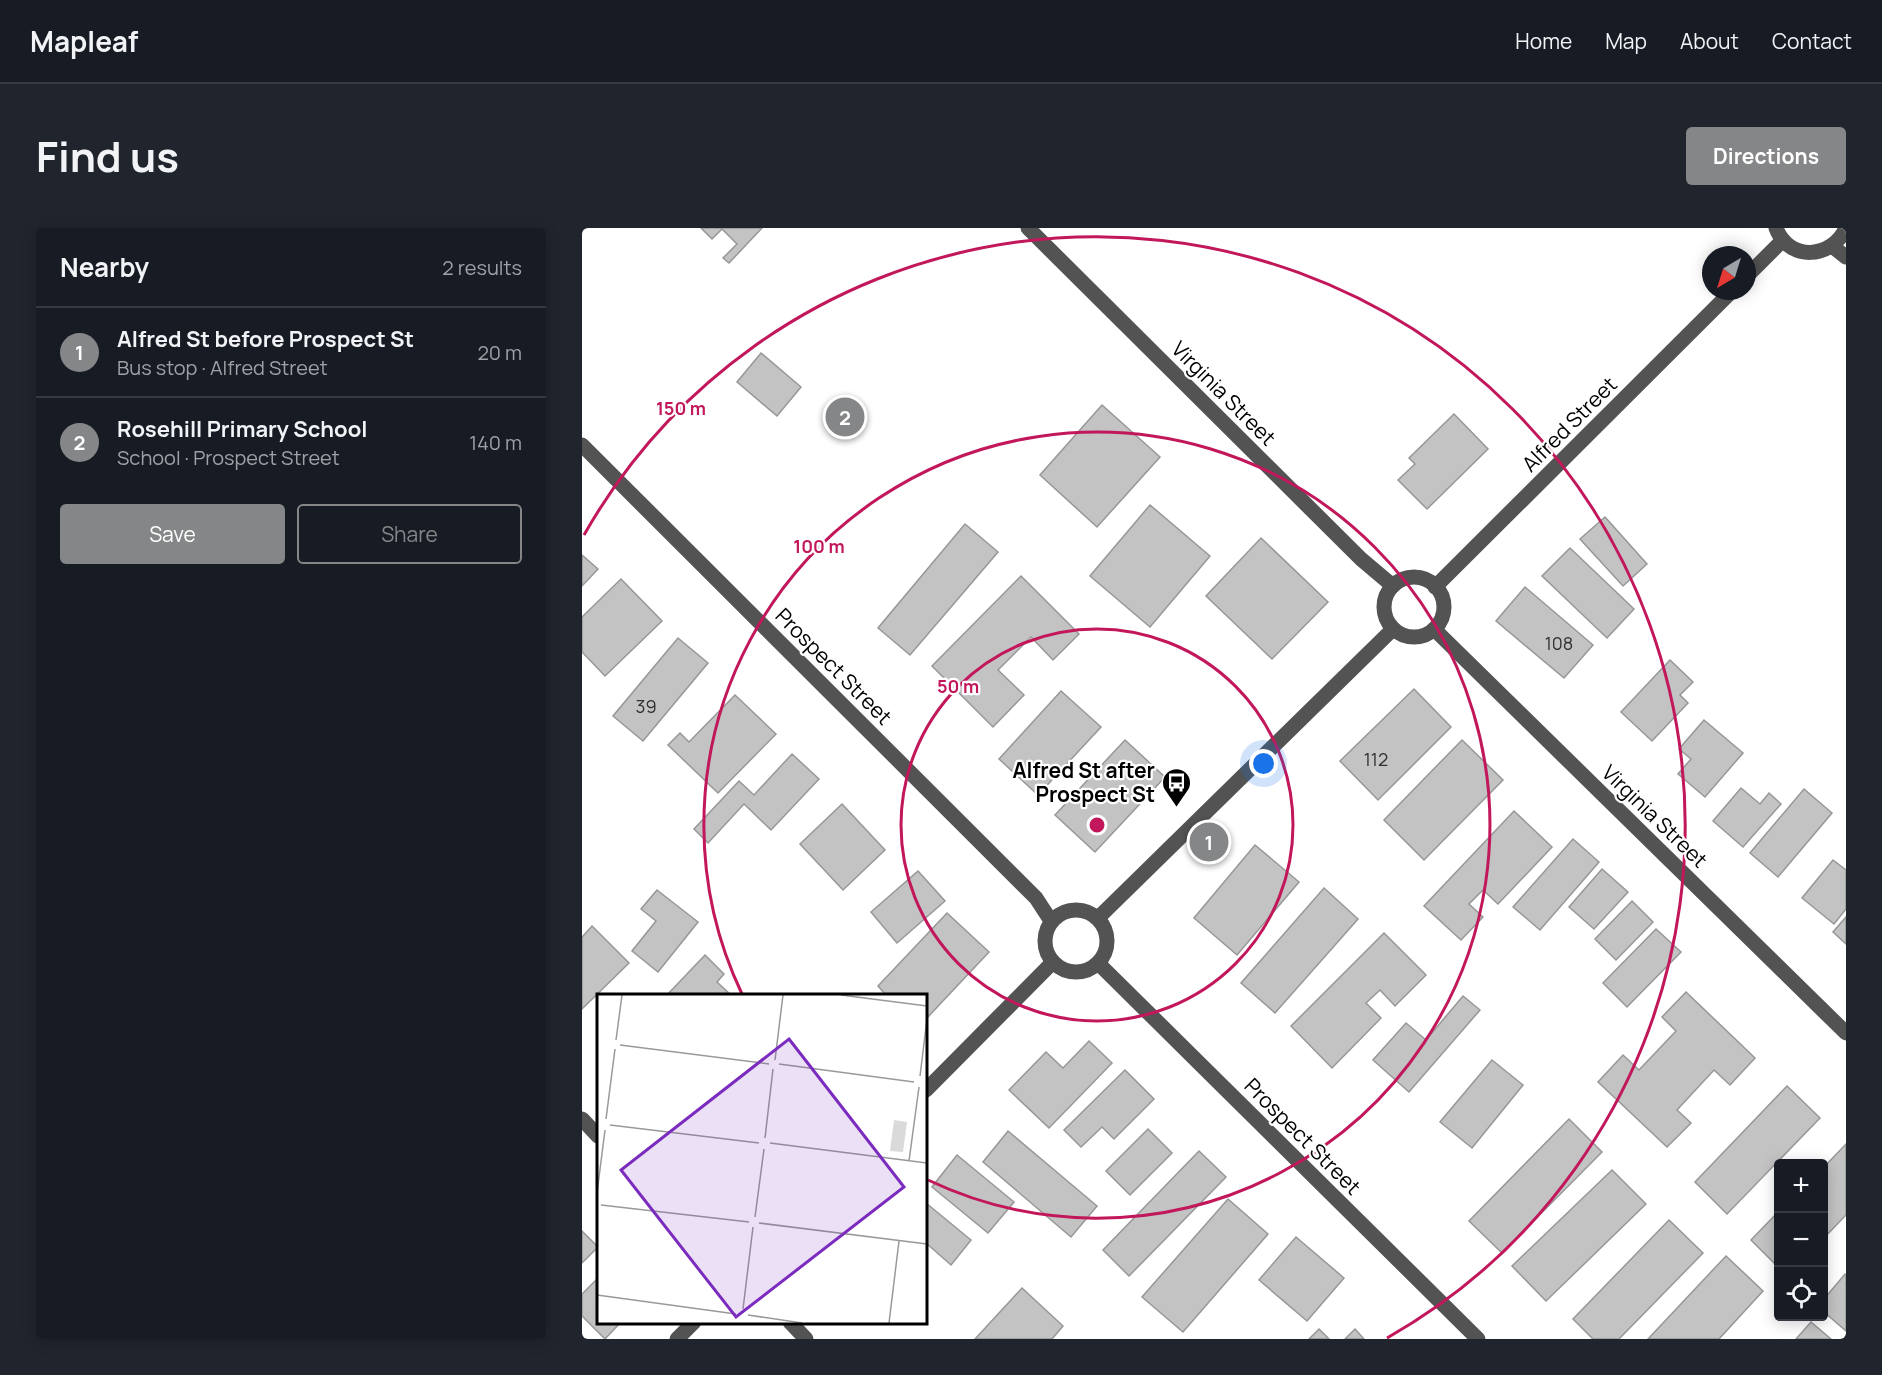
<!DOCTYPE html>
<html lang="en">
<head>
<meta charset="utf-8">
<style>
  body { margin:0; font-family:Manrope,sans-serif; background:#20242c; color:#f1f3f6 }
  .controls { position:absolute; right:18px; bottom:18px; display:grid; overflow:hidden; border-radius:6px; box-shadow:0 3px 15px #0003 }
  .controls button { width:54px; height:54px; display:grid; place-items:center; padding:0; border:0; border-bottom:2px solid #363941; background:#171b24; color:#f1f3f6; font:30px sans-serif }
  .compass { position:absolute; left:1120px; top:18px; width:54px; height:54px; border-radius:50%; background:#171b24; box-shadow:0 3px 15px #0003; rotate:218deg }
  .you { position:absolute; left:682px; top:536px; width:21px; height:21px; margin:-15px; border:4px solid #fff; border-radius:50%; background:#1a73e8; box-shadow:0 0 0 9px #1a73e833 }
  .badge { display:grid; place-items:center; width:39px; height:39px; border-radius:50%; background:#858687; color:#fff; font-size:20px; font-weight:700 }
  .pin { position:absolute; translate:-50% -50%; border:3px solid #fff; box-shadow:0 2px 6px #0006 }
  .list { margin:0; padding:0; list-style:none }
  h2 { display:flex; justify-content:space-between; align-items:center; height:78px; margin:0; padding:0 24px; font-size:26px }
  h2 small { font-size:20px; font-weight:400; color:#9ea1a6 }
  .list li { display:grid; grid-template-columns:39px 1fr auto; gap:18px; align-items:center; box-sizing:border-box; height:90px; padding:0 24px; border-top:2px solid #363941 }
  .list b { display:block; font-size:22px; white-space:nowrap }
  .list p { margin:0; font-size:20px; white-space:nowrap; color:#9ea1a6 }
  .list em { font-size:20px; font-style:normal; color:#9ea1a6 }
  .actions { display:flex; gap:12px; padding:18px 24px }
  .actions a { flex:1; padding:14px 0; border:2px solid #858687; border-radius:6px; text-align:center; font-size:21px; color:#858687 }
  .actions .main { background:#858687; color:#fff }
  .icon { flex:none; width:33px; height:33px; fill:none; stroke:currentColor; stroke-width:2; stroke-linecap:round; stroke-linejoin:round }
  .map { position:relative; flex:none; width:1264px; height:1111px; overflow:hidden; border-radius:6px }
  header { display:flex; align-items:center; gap:36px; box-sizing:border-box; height:84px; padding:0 30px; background:#171b24; border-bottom:2px solid #363941 }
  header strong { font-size:28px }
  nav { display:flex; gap:33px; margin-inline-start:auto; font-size:21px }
  .intro { display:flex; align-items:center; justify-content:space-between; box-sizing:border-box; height:144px; padding:0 36px }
  h1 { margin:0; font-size:42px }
  .button { padding:15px 27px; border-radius:6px; background:#858687; color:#fff; font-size:21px; font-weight:700 }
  main { display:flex; gap:36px; padding:0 36px }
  aside { flex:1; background:#171b24; border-radius:6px; box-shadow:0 3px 15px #0003 }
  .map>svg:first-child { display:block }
</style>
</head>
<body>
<header>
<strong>Mapleaf</strong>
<nav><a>Home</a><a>Map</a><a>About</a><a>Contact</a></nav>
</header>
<div class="intro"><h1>Find us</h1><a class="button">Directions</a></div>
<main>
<aside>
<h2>Nearby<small>2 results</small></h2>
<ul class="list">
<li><span class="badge">1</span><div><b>Alfred St before Prospect St</b><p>Bus stop · Alfred Street</p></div><em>20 m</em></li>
<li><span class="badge">2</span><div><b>Rosehill Primary School</b><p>School · Prospect Street</p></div><em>140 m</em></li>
</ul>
<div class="actions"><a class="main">Save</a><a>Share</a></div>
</aside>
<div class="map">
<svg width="1264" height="1111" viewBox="0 0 1264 1111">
  <rect width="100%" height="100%" fill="#fff"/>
  <g fill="#c3c3c3" stroke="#979797" stroke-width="1.5">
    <polygon points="119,0 180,0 147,35 141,30 155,16 140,1 130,11"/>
    <polygon points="179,125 219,159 195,188 155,154"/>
    <polygon points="520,177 578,229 515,299 458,247"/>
    <polygon points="872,186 906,221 845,281 816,252 833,236 827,230"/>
    <polygon points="568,277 628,328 568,399 508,348"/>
    <polygon points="1023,289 1065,336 1041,358 998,311"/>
    <polygon points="383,296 416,324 328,427 296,400"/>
    <polygon points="679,310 746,374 690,431 624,368"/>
    <polygon points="988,320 1052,381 1025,410 960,348"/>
    <polygon points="0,327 16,341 0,358"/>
    <polygon points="439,348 497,406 471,432 449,409 416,442 442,467 411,499 350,438"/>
    <polygon points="39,351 80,393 23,448 0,424 0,389"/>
    <polygon points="943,359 1011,417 982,450 914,393"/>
    <polygon points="96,410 126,435 61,513 31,488"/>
    <polygon points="1088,432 1111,454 1098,467 1106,475 1070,513 1039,484"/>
    <polygon points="832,461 869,499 796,572 758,533"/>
    <polygon points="479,463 519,499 456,567 417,531"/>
    <polygon points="153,467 194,506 136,565 86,517 98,505 107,514"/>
    <polygon points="1122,492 1161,525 1123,569 1096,546 1109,531 1097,521"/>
    <polygon points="543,512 583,549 513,624 473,587"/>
    <polygon points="880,512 921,552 842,632 802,592"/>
    <polygon points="210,526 237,551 189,602 162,576 126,615 112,601 157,553 172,567"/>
    <polygon points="1159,560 1178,576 1187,565 1199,576 1161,619 1131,593"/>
    <polygon points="1222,561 1250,585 1196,649 1168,625"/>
    <polygon points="260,576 303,622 261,662 218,616"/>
    <polygon points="932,583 970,619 916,676 901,662 887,676 901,689 879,712 842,678"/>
    <polygon points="991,611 1017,634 958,702 931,679"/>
    <polygon points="673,617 717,654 655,727 612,690"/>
    <polygon points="1251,632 1264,642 1264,681 1252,696 1220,670"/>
    <polygon points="1020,641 1046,664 1012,701 987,679"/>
    <polygon points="336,643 363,673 315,715 289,684"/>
    <polygon points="742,660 776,691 693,785 659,755"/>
    <polygon points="75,662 116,694 76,744 50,723 74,693 59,681"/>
    <polygon points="1050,673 1071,694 1034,732 1013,711"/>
    <polygon points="365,685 407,724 344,791 344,768 305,768 296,758"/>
    <polygon points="1264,689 1264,716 1251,704"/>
    <polygon points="10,698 47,735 0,781 0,709"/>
    <polygon points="1074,701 1099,724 1045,779 1021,755"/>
    <polygon points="802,705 844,747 813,778 798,762 784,775 799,790 750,840 709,798"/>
    <polygon points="123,727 142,746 135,754 150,768 84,768"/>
    <polygon points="1104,764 1173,830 1148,857 1132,842 1095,882 1109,895 1085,919 1016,854 1041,827 1057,842 1094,803 1080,789"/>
    <polygon points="881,768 898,782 827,864 791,832 824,795 844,812"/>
    <polygon points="507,813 530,835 467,900 427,862 464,824 481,840"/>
    <polygon points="910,832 941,857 890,920 858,894"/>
    <polygon points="543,842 572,871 532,911 520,899 499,919 482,902"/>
    <polygon points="1205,858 1238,890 1145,986 1113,954"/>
    <polygon points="987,891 1020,924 920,1025 887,993"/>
    <polygon points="566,901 590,925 548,967 524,943"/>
    <polygon points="426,903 515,978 489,1009 401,934"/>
    <polygon points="1264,916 1264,987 1242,1010 1242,939"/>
    <polygon points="617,923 644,949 547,1048 521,1022"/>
    <polygon points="375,927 432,974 406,1005 350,959"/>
    <polygon points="1030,942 1064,976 964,1073 930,1038"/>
    <polygon points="646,971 686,1006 601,1104 560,1069"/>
    <polygon points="344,975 389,1012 369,1037 344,1015"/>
    <polygon points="1196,984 1196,1039 1169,1012"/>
    <polygon points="1087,992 1121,1025 1037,1111 1011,1111 991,1091"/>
    <polygon points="0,1003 16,1019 0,1035"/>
    <polygon points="714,1009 762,1050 725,1093 677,1052"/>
    <polygon points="1144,1028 1181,1063 1137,1111 1066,1111"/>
    <polygon points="1263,1046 1264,1047 1264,1103 1242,1084 1242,1071"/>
    <polygon points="16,1050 16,1094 39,1094 23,1111 0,1088 0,1066"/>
    <polygon points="440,1060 481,1098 470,1111 393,1111"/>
    <polygon points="1229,1094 1249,1111 1214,1111"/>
    <polygon points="737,1101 747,1111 727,1111"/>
    <polygon points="773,1101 782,1111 763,1111"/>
  </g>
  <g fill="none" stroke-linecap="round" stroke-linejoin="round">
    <g stroke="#535353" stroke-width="15">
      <polyline points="446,0 779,331 811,358"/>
      <path d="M1194 0C1207 34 1250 31 1264 0"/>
      <polyline points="1250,18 1264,29"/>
      <polyline points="1165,48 1201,12"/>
      <polyline points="0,217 454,670 469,693"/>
      <circle cx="832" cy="379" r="30"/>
      <polyline points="853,359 1150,63"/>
      <polyline points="852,401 1264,805"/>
      <circle cx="494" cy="713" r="31"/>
      <polyline points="516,690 811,401"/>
      <polyline points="516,735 896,1111"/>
      <polyline points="344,862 471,734"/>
      <polyline points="0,891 16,908"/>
      <polyline points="208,1094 224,1111"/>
      <polyline points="95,1111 112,1094"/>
    </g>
  </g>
  <g fill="none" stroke="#c2185b" stroke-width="3">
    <circle cx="515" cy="597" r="196"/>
    <path d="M160 766A393 393 0 1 1 346 952"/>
    <path d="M2 307A589 589 0 1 1 805 1110"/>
  </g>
  <defs>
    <symbol id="bus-pin" viewBox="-11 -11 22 30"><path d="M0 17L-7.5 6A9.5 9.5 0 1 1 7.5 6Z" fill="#000" stroke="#fff"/><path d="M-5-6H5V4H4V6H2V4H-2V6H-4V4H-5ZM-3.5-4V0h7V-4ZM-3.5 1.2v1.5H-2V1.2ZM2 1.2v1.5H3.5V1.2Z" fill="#fff"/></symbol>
  </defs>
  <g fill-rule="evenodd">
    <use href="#bus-pin" x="578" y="538" width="33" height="45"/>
  </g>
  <g text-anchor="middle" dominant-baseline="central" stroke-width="4.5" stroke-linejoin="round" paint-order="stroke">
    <g font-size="18" fill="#313131">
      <text x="977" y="415">108</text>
      <text x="64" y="478">39</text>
      <text x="794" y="531">112</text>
    </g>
    <g font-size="21" fill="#000" stroke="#fff">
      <text transform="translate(642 165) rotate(45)">Virginia Street</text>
      <text transform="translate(987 196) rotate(-45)">Alfred Street</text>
      <text transform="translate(252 438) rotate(45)">Prospect Street</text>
      <text transform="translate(1073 588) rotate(44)">Virginia Street</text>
      <text transform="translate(721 908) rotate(45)">Prospect Street</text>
    </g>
    <g font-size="21" font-weight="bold" fill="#000" stroke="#fff" text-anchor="end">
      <text x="573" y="542">Alfred St after<tspan x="573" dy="24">Prospect St</tspan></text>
    </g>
  </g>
  <g transform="translate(15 766)">
    <rect width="330" height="330" fill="#fff"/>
    <path d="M297 126 310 128 306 158 293 157Z" fill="#dadada"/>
    <path fill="none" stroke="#999" stroke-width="1.5" d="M244 1 330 12M19 46 25 1M23 51 172 70M178 66 186 1M182 70 317 88M323 82 330 25M9 125 18 55M13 131 162 149M168 144 176 75M173 149 330 169M312 167 322 93M0 199 8 136M4 211 152 228M158 223 167 155M162 229 330 250M0 301 139 320M146 315 156 233M151 321 205 329M292 329 302 247"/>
    <path fill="#7b2cbf" fill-opacity="0.15" stroke="#7b2cbf" stroke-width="3" d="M192 45 307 193 139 323 24 176Z"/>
    <rect width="330" height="330" fill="none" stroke="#000" stroke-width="3"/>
  </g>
  <circle cx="515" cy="597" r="9" fill="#c2185b" stroke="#fff" stroke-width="3"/>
  <g font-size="18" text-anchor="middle" font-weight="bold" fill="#c2185b" stroke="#fff" stroke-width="4.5" stroke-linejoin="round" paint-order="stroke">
    <text x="99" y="187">150 m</text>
    <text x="237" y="325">100 m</text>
    <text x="376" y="465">50 m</text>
  </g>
</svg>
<div class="controls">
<button>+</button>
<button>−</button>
<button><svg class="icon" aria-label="locate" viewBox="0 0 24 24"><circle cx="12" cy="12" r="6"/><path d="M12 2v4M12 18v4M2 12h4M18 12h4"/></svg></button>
</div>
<svg class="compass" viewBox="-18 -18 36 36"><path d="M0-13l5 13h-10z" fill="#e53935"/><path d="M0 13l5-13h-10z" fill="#9ea1a6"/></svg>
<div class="you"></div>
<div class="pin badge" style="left:627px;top:614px">1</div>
<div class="pin badge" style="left:263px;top:189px">2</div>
</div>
</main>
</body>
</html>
